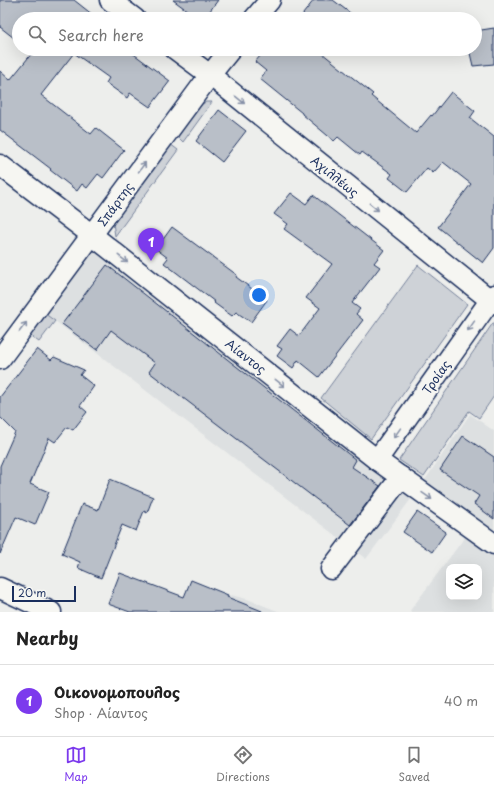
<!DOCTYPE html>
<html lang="en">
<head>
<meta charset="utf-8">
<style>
  body { margin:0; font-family:"Playpen Sans",sans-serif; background:#f2f2f2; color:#222 }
  .controls { position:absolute; right:12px; bottom:12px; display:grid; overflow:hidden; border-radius:8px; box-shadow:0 4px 16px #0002 }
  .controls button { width:36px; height:36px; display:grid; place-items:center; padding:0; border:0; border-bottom:1px solid #e0e0e0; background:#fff; color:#222; font:20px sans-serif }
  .scale { position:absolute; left:12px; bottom:10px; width:64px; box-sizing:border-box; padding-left:4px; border:2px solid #1b2f5e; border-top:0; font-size:11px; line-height:14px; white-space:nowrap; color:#1b2f5e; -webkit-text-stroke:3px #f6f6f2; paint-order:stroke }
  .you { position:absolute; left:259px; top:295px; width:14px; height:14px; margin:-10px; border:3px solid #fff; border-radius:50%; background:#1a73e8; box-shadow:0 0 0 6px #1a73e833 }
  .badge { display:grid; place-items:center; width:26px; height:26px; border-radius:50%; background:#7c3aed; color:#fff; font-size:13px; font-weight:700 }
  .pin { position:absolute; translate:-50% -33px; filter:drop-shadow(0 1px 2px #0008) }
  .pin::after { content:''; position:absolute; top:21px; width:14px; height:12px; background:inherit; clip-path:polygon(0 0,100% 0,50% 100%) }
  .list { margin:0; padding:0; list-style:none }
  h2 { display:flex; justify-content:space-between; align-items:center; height:52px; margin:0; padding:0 16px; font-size:17px }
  h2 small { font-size:13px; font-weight:400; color:#767676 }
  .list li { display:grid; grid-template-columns:26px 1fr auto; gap:12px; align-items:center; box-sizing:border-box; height:72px; padding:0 16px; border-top:1px solid #e0e0e0 }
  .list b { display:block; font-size:15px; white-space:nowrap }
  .list p { margin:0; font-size:13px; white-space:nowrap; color:#767676 }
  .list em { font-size:13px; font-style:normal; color:#767676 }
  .icon { flex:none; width:22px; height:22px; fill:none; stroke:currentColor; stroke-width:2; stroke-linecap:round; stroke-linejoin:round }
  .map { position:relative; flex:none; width:494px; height:612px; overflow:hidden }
  .search { position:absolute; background:#fff; box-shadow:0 4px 16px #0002; left:12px; right:12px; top:12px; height:44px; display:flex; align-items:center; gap:10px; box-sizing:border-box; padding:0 14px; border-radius:22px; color:#767676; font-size:15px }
  .sheet { height:124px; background:#fff }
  nav { display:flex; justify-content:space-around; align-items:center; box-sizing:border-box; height:56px; border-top:1px solid #e0e0e0; background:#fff; font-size:11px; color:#767676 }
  nav a { display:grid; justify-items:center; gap:2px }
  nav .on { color:#7c3aed }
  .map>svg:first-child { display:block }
</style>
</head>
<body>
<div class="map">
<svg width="494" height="612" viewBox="0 0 494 612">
  <rect width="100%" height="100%" fill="#edeeec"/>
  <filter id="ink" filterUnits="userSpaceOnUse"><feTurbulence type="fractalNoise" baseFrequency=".025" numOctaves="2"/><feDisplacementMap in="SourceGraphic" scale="8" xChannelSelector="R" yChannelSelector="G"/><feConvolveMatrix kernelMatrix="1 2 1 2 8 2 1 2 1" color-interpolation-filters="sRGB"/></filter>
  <g filter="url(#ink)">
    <g fill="#dde0e1" fill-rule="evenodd">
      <path d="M100 232 423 483 470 414 494 431V612H409L468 533 414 495 366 559 42 311ZM449 567H479V597H449Z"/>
      <polygon points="231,595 247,599 280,612 225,612"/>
    </g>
    <g fill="#ced2d7" stroke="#74809a">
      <polygon points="206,102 212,102 183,142 177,136 202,104"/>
      <polygon points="170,144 178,150 115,236 113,223"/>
      <polygon points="418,265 467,304 371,439 321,398"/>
      <polygon points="41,311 55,321 39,342 25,332"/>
      <polygon points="493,323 494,323 494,396 479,418 469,411 424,477 399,460"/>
    </g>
    <g fill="#b9bfc8" stroke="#1b2f5e">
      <polygon points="0,0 74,0 98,19 19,19 19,42 0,27"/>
      <polygon points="173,0 218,0 204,19 199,19"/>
      <polygon points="314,0 333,0 358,19 299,19"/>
      <polygon points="494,28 494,64 473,66 469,49 475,49 475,31"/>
      <polygon points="29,49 127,49 170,81 150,107 130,93 127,98 106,83 109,78 74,53 41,95 91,134 96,128 124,150 103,178 98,174 87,188 82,184 77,191 50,170 51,169 0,130 0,71 10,80 33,52"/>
      <polygon points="266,49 317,49 373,94 371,96 416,133 431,115 432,116 451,92 475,111 470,118 494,137 494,248 483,263 438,227 471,184 443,162 433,173 427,168 407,192 389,178 392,174 362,152 360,155 338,137 334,141 302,114 302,113 260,79 266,71 255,62"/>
      <polygon points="219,110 246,131 222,162 196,141"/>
      <polygon points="291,193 306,204 313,195 384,250 374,263 380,267 352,303 360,309 356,314 363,320 319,377 298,360 293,368 277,356 282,349 277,346 290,329 299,336 320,308 306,298 332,264 284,229 288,224 274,214"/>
      <polygon points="172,227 237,275 236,277 267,300 251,322 236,312 232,316 214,303 215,302 164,263 168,258 156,249"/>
      <polygon points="107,265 356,460 352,467 380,486 350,525 149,372 155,363 111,330 97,350 62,324"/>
      <polygon points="37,349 51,360 54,357 84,370 80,375 94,386 80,406 87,412 73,430 67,427 55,442 49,438 30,484 49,492 35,525 16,517 0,554 0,466 15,432 0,417 0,397"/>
      <polygon points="463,436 494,457 494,519 474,504 479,496 440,470"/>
      <polygon points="110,479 153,497 147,513 144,511 136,531 122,525 101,578 78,568 80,562 62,554 82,504 98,510"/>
      <polygon points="417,512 446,532 432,552 403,532"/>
      <polygon points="120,573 184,597 191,580 228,595 227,597 262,611 262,612 130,612 108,604"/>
    </g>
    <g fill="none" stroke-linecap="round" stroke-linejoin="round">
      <defs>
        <g id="street">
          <polyline points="110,0 135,19"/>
          <polyline points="254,19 270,0"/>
          <polyline points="175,49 210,75 494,303"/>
          <polyline points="0,165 92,235 377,460 494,544"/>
          <polyline points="0,359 210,75 231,49"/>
          <polyline points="377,460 494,295"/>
          <polyline points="331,569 401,477"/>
          <polyline points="0,588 51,612"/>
        </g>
      </defs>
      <use href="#street" stroke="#1b2f5e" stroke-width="23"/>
      <use href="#street" stroke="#f6f6f2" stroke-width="20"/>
    </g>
    <defs><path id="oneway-shaft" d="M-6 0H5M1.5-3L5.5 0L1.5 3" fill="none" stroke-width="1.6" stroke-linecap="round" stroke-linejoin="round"/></defs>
    <g stroke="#8892a8">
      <use href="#oneway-shaft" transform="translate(240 100) rotate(39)"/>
      <use href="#oneway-shaft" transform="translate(142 167) rotate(-54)"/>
      <use href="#oneway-shaft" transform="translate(374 207) rotate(39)"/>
      <use href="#oneway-shaft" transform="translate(123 259) rotate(38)"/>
      <use href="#oneway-shaft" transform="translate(471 326) rotate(125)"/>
      <use href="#oneway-shaft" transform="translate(23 327) rotate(-53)"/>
      <use href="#oneway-shaft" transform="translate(280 383) rotate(38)"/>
      <use href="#oneway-shaft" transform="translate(397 433) rotate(125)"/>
      <use href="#oneway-shaft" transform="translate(427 496) rotate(35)"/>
    </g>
  </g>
  <g text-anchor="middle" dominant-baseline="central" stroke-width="4" stroke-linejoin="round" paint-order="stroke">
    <g font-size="12" fill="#1b2f5e" stroke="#f6f6f2">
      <text transform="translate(335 176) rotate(39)">Αχιλλέως</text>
      <text transform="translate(115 204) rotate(-54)">Σπάρτης</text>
      <text transform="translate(246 356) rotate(38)">Αίαντος</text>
      <text transform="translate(436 377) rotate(-55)">Τροίας</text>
    </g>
  </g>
</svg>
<div class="controls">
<button><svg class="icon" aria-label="layers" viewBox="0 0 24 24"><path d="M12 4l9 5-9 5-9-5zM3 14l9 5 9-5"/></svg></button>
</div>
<div class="scale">20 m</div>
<div class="you"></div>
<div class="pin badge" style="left:151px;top:261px">1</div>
<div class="search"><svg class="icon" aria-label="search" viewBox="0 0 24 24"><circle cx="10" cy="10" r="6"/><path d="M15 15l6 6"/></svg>Search here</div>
</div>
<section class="sheet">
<h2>Nearby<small></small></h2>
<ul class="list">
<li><span class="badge">1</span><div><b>Οικονομοπουλος</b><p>Shop · Αίαντος</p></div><em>40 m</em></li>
</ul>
</section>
<nav>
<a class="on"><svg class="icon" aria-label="map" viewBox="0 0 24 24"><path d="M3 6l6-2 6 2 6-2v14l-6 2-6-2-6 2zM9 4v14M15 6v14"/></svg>Map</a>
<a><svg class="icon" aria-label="directions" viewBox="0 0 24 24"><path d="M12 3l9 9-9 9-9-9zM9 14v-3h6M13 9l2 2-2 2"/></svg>Directions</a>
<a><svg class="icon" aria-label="saved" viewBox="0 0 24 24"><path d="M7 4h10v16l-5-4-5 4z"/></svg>Saved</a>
</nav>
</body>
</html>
